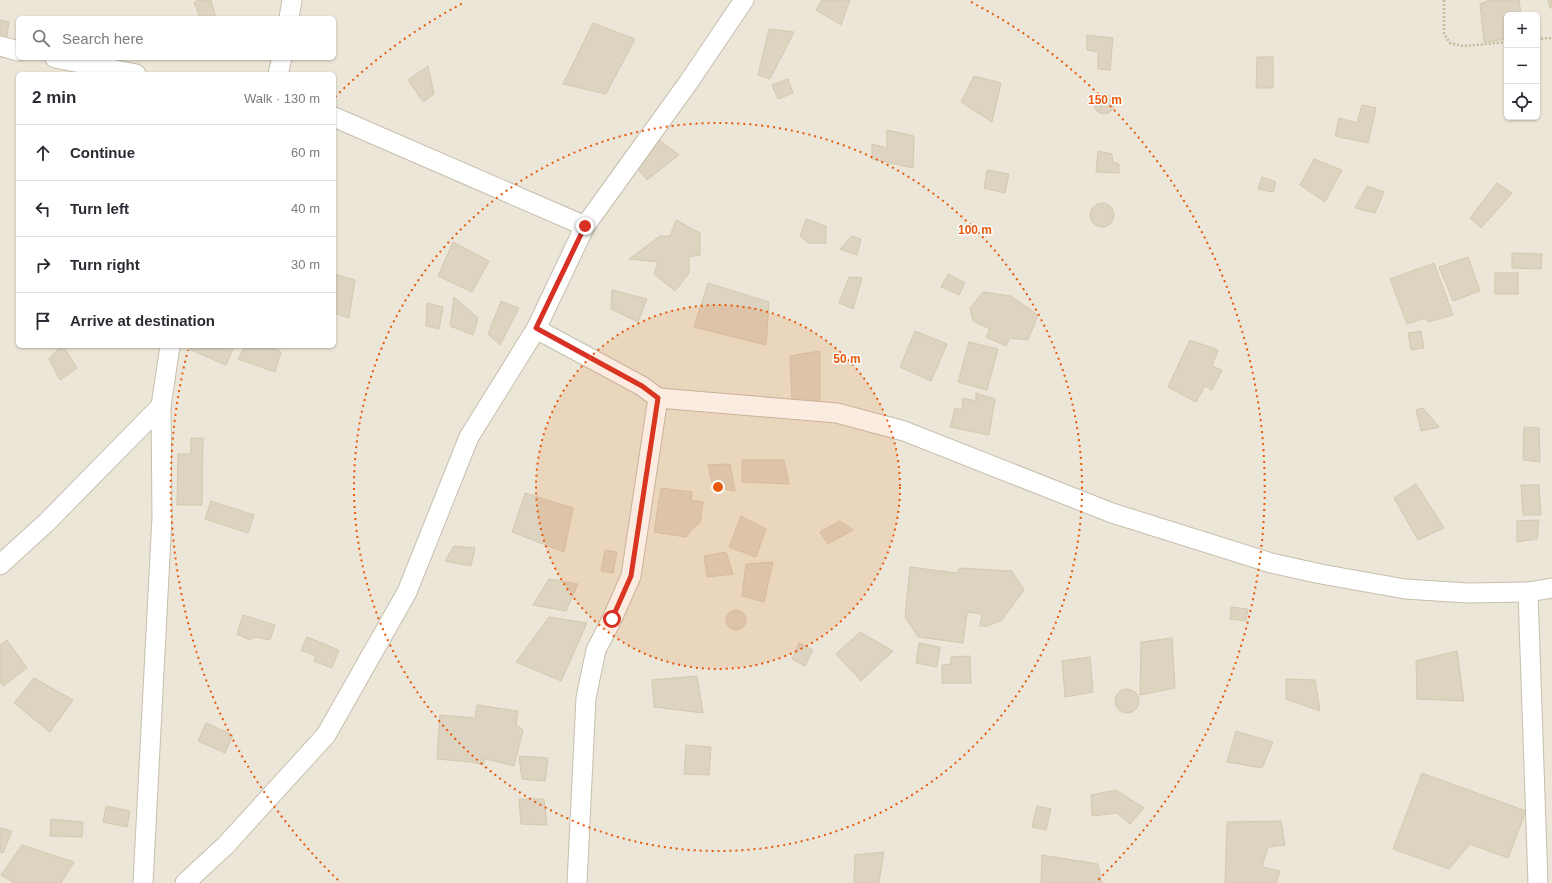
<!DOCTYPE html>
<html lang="en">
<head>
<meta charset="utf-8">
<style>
  body { margin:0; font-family:Helvetica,sans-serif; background:#f2f2f3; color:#2b2b33 }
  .controls { position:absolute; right:12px; top:12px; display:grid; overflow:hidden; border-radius:6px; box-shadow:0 1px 3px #0004 }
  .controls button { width:36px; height:36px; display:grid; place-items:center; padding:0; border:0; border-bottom:1px solid #e1e1e2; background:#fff; color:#2b2b33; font:20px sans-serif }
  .stop { position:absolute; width:12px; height:12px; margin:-9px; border:3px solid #d93025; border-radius:50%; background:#fff }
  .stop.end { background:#d93025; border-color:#fff; box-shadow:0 1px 4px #0008 }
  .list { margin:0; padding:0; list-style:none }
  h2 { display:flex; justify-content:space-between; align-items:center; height:52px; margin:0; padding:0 16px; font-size:17px }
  h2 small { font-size:13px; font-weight:400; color:#7c7c81 }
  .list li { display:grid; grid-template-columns:26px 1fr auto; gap:12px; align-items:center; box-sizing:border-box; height:56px; padding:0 16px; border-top:1px solid #e1e1e2 }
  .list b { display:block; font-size:15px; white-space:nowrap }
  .list em { font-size:13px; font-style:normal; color:#7c7c81 }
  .icon { flex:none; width:22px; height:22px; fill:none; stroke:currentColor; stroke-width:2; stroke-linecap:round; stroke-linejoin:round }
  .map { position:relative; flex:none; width:1552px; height:883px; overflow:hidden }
  .search { position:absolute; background:#fff; box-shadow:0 1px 3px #0004; left:16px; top:16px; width:320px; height:44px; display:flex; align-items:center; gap:10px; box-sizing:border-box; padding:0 14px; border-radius:6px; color:#7c7c81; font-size:15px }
  .panel { position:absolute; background:#fff; box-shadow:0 1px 3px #0004; left:16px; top:72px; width:320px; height:276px; border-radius:6px }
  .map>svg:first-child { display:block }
</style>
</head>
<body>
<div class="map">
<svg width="1552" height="883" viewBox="0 0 1552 883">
  <rect width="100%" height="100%" fill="#f6f3e9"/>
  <path fill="#ebe6d7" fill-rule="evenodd" d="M0 0H1552V883H0ZM1507 15H1537V117H1507ZM18 18H334V58H18ZM18 74H334V346H18Z"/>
  <g fill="#dcd3c0" stroke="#d5c8af">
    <polygon points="200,0 211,0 216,18 200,18 194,2"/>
    <polygon points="822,0 850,0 841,25 816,10"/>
    <polygon points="1489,0 1519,0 1521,15 1507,15 1507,39 1484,42 1480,4"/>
    <polygon points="1548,0 1552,0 1552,8 1550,8"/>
    <polygon points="0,20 9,22 6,42 0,41"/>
    <polygon points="593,23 635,39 606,94 563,84"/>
    <polygon points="769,29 794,32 770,79 758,75"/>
    <polygon points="1087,35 1113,38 1110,70 1098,69 1098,52 1087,50"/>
    <polygon points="1257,57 1273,57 1273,88 1256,88"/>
    <polygon points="428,66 434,94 423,102 408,80"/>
    <polygon points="974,76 1001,83 992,122 961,102"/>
    <polygon points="788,79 793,93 778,99 772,85"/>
    <circle cx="1104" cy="104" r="10"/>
    <polygon points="1362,105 1376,108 1368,143 1335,136 1339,118 1357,123"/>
    <polygon points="887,130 914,136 913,168 872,159 872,144 887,148"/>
    <polygon points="656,138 679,155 647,180 635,166"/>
    <polygon points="1098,151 1112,154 1113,162 1119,164 1119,173 1096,172"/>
    <polygon points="1314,159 1342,170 1325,202 1300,185"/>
    <polygon points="987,170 1009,174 1005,193 984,188"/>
    <polygon points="1262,177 1276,182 1273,192 1258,189"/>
    <polygon points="1497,183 1512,193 1481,228 1470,218"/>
    <polygon points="1367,186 1384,192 1375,213 1355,208"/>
    <circle cx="1102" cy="215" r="12"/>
    <polygon points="806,219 826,226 826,243 808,243 800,236"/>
    <polygon points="676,220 700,233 700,255 689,257 689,273 675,291 654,274 658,262 629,259 660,236 670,236"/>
    <polygon points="852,236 861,239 857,255 840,249"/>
    <polygon points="453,242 489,261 472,292 438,276"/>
    <polygon points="1512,253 1542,254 1541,269 1512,268"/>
    <polygon points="1468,257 1480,291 1453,301 1439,267"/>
    <polygon points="1434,263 1453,315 1428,322 1425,318 1407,324 1390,279"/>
    <rect x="1495" y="273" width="23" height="21"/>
    <polygon points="334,274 355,280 349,318 334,313"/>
    <polygon points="948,274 965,283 959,295 941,287"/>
    <polygon points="849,277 862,278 853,309 839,303"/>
    <polygon points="708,283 769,302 766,345 694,327"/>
    <polygon points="612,290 647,299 638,322 611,309"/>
    <polygon points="983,292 1011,296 1038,315 1028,340 1010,338 1006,346 986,337 990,329 973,321 970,308"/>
    <polygon points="454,297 478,318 473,335 450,326"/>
    <polygon points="501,301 519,308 500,345 488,334"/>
    <polygon points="427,303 443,307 439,329 426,326"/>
    <polygon points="915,331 947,344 931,381 900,367"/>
    <polygon points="1421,331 1424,348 1411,350 1408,333"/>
    <polygon points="1190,340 1218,350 1212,366 1222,370 1212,390 1205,386 1196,402 1168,387"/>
    <polygon points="969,342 998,349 987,390 958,382"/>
    <polygon points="61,346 63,346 77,368 60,380 49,359"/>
    <polygon points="191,346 234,346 226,365 189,349"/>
    <polygon points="245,346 269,346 281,352 275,372 238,359"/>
    <polygon points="820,351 820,400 806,404 792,402 790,356"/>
    <polygon points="976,393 995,399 989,435 950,427 955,408 962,410 963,398 976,401"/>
    <polygon points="1423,408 1439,427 1421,431 1416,410"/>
    <polygon points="1524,427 1539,428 1540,462 1523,460"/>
    <polygon points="191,438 203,438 202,505 177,505 178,454 191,454"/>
    <polygon points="742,460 784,460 789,484 742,482"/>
    <polygon points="730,464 735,491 713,487 708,465"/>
    <polygon points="1416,484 1444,528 1418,540 1394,498"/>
    <polygon points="1521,485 1539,485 1541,515 1523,515"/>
    <polygon points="661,488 692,492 691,500 703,502 700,523 693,528 686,537 654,532"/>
    <polygon points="525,493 573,508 564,552 512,532"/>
    <polygon points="211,501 254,515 248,533 205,519"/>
    <polygon points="741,516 766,529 756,557 729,547"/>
    <polygon points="1539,520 1537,539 1517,542 1517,521"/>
    <polygon points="840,521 853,530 828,544 820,532"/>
    <polygon points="454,546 475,548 471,566 445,561"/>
    <polygon points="605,550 617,552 613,573 601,571"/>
    <polygon points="726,552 733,574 707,577 704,556"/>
    <polygon points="773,562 764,602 742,596 746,564"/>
    <polygon points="910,567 957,573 960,568 1012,571 1024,590 1002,620 988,626 980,626 982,614 967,612 963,643 918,637 905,617"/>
    <polygon points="549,579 578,584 566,611 533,605"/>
    <polygon points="1231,607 1248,609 1246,621 1230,619"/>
    <circle cx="736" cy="620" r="10"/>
    <polygon points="243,615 275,625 270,640 256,637 250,640 237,634"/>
    <polygon points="549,617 587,623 561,681 516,662"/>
    <polygon points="860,632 893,651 861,681 836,654"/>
    <polygon points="307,637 339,650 332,668 314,661 316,656 301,650"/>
    <polygon points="1172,638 1175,688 1140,695 1141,642"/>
    <polygon points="7,640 27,668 3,686 0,682 0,645"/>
    <polygon points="799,643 813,650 805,666 792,659"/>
    <polygon points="919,643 940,647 937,667 916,663"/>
    <polygon points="1457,651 1464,701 1417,699 1416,661"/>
    <polygon points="970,656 971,683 942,683 942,665 951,664 951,657"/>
    <polygon points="1090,657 1093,692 1065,697 1062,661"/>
    <polygon points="697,676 703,713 654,707 652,680"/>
    <polygon points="34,678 73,700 50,732 14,703"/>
    <polygon points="1286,679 1315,680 1320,711 1286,699"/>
    <circle cx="1127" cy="701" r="12"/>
    <polygon points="477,705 518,711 516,725 523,730 514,766 485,759 483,765 471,762 437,759 440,715 475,718"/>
    <polygon points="206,723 233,735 225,753 198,741"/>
    <polygon points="1236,731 1273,742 1262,768 1227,762"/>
    <polygon points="686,745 711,747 709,775 684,774"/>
    <polygon points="519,756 548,758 545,781 522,779"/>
    <polygon points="1422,773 1526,811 1508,858 1470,844 1449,869 1393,849"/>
    <polygon points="1116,790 1144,808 1130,824 1117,813 1092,816 1091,795"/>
    <polygon points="519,799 544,799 547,825 521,824"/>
    <polygon points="106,806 130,811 127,827 103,822"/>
    <polygon points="1037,806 1051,809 1046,830 1032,827"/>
    <polygon points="51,819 83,822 82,837 50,836"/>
    <polygon points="1281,821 1285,845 1268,847 1262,867 1280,871 1276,883 1225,883 1227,822"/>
    <polygon points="0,828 12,831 3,853 0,852"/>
    <polygon points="22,845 74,862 61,883 12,883 13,882 1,875"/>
    <polygon points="884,852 879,883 854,883 855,855"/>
    <polygon points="1042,855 1098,864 1102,883 1041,883"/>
  </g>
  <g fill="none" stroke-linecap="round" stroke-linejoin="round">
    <defs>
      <g id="minor">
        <polyline points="289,18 292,0"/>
        <polyline points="0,46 18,51"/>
        <polyline points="55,58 136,74"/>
        <polyline points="278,74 282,58"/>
        <polyline points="334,117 585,226"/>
        <polyline points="536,329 642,386 658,398 837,413 904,431 1112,513 1271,563 1321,574 1405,589 1468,593 1528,592 1552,588"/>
        <polyline points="0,565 47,522 161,406"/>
        <polyline points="1528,592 1538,883"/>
        <polyline points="143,883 162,517 161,406 170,346"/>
        <polyline points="185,883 226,845 326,735 407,592 469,437 536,329 585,226 688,83 744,0"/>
        <polyline points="577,883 586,698 596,650 612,619 631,576 658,398"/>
      </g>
    </defs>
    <use href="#minor" stroke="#c6bfad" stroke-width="21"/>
    <g stroke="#c7b99a" stroke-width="2.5" stroke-dasharray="2 2" stroke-linecap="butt">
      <polyline points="1444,0 1444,34 1450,43 1463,46 1507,42"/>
      <polyline points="1537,39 1552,38"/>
    </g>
    <use href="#minor" stroke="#fff" stroke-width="19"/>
  </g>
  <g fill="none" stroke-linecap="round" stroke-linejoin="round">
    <polyline stroke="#d93025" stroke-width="5" points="585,226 536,328 642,386 658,398 631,576 612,619"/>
  </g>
  <circle cx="718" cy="487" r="182" fill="#e8590c" fill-opacity=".12"/>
  <g fill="none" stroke="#e8590c" stroke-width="2" stroke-dasharray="2 4">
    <circle cx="718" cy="487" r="182"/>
    <circle cx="718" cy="487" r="364"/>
    <path d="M338 880A547 547 0 0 1 188 350M335 97A547 547 0 0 1 465 2M971 2A547 547 0 0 1 1098 880"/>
  </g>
  <circle cx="718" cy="487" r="6" fill="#e8590c" stroke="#fff" stroke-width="2"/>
  <g font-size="12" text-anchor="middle" font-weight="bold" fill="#e8590c" stroke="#fff" stroke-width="3" stroke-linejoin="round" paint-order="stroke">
    <text x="1105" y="104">150 m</text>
    <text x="975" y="234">100 m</text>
    <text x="847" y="363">50 m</text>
  </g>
</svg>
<div class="controls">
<button>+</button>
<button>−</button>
<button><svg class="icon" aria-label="locate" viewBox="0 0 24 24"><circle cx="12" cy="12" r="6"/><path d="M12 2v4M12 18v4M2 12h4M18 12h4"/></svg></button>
</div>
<div class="stop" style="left:612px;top:619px"></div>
<div class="stop end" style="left:585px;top:226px"></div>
<div class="search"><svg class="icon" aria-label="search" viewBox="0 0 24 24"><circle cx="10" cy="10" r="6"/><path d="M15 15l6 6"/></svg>Search here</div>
<section class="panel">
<h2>2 min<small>Walk · 130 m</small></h2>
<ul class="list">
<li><svg class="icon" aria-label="ahead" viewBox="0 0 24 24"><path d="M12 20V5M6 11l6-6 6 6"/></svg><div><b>Continue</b></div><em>60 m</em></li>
<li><svg class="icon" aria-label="left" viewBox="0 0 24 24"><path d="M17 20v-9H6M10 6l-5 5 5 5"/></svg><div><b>Turn left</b></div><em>40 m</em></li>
<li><svg class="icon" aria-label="right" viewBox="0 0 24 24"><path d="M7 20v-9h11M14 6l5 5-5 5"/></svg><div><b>Turn right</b></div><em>30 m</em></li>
<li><svg class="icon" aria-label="arrive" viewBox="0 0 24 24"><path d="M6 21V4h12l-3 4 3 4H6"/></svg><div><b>Arrive at destination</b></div></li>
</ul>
</section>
</div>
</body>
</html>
